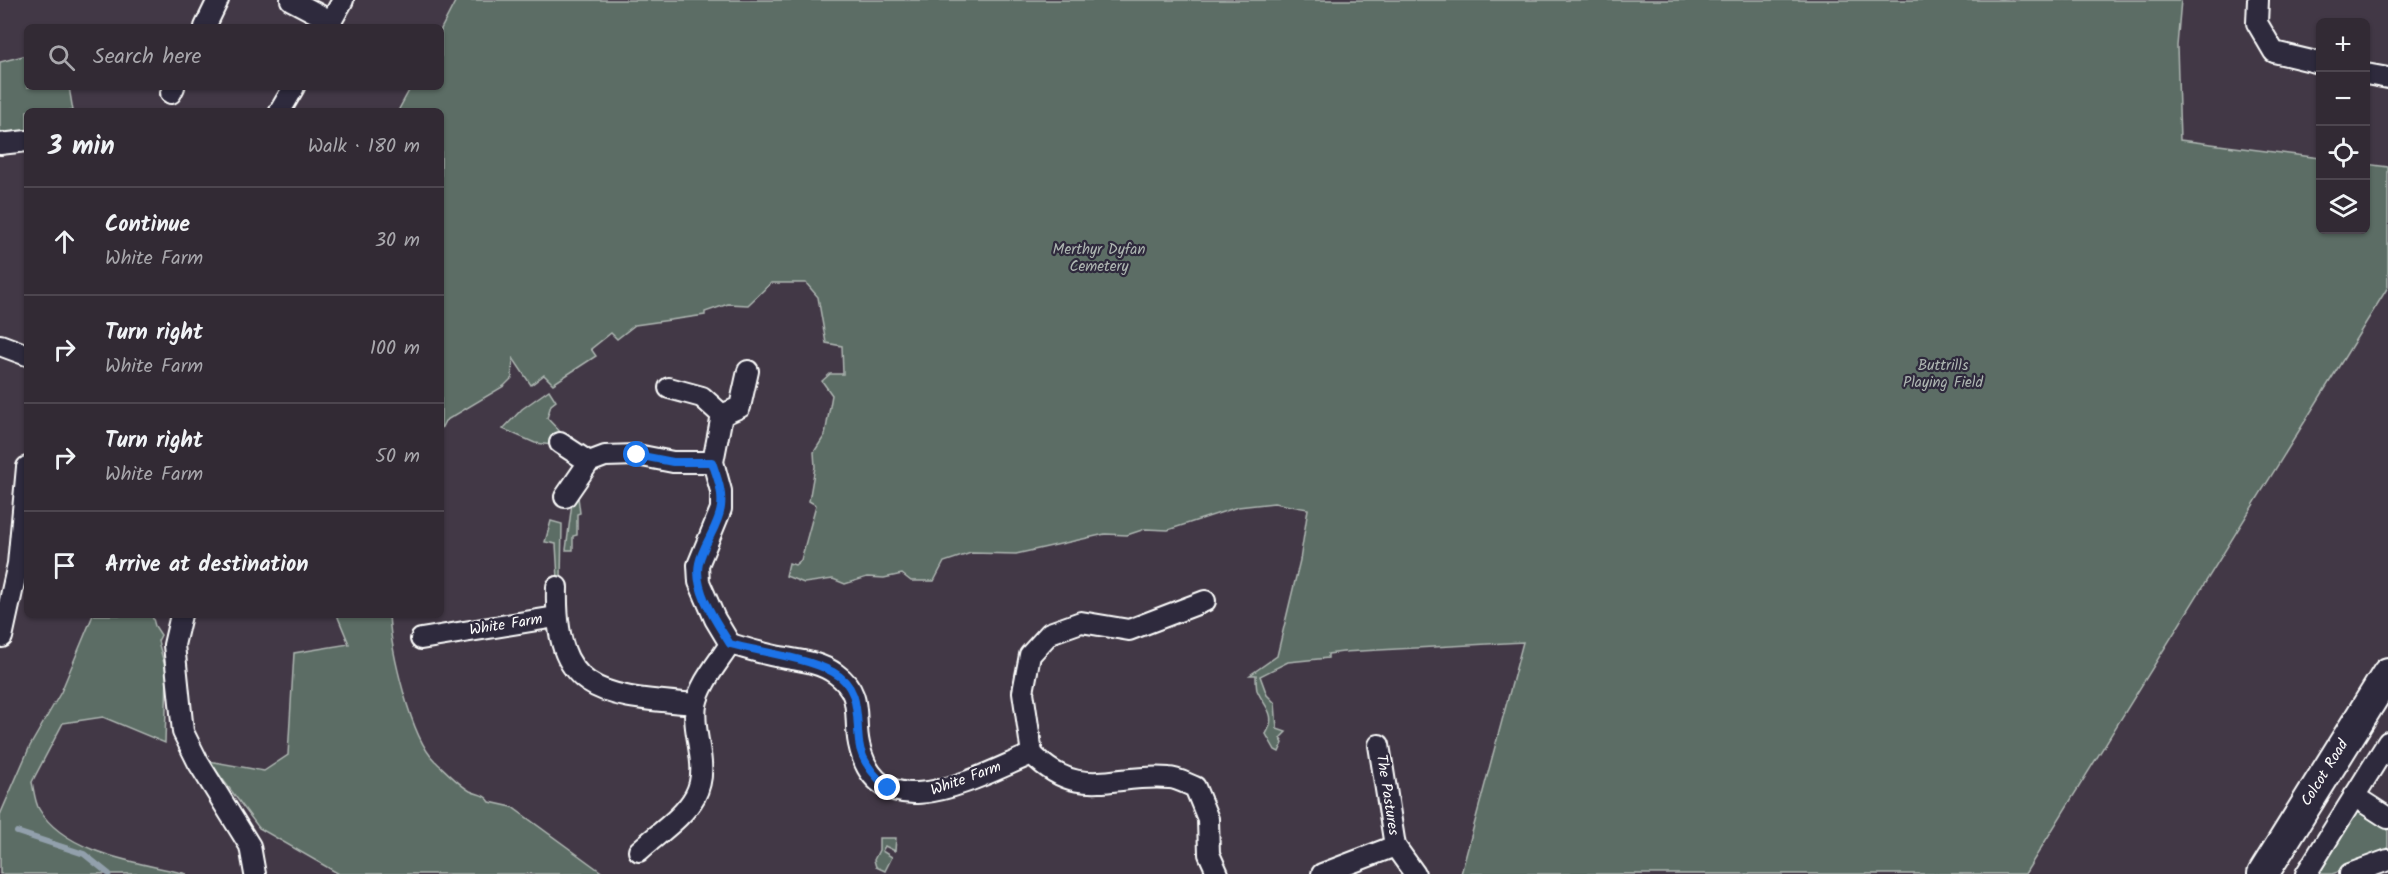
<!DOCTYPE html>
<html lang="en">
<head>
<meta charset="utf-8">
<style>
  body { margin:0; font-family:Kalam,sans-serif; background:#3d3640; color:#f1f3f6 }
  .controls { position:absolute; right:18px; top:18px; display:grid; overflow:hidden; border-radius:9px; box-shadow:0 2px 4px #0004 }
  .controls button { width:54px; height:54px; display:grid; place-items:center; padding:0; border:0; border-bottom:2px solid #4d464f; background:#322a34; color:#f1f3f6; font:30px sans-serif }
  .stop { position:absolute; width:18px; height:18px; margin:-14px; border:4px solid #1a73e8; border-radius:50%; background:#fff }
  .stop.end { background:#1a73e8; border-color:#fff; box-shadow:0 2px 6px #0008 }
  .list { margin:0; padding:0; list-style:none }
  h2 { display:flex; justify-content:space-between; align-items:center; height:78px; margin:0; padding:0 24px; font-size:26px }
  h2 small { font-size:20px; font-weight:400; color:#a8a7ac }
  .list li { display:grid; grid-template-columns:39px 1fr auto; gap:18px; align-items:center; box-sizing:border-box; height:108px; padding:0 24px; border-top:2px solid #4d464f }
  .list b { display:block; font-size:22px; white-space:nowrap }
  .list p { margin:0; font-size:20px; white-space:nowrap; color:#a8a7ac }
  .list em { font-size:20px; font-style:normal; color:#a8a7ac }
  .icon { flex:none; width:33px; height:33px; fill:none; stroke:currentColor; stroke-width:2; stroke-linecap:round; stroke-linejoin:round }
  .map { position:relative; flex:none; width:2388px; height:874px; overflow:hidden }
  .search { position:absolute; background:#322a34; box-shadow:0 2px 4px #0004; left:24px; top:24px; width:420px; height:66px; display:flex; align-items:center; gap:15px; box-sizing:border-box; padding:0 21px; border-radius:9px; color:#a8a7ac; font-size:22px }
  .panel { position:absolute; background:#322a34; box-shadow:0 2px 4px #0004; left:24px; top:108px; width:420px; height:510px; border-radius:9px }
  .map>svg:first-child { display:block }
</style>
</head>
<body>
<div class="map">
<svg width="2388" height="874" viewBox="0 0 2388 874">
  <rect width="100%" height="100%" fill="#423846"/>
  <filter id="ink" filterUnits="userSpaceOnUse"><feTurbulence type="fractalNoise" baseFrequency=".0167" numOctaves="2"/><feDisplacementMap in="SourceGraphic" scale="12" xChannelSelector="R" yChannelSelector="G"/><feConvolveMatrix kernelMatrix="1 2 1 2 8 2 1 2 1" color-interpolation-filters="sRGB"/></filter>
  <g filter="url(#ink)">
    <g fill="#5c6d65" stroke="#aeb6b2" stroke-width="1.5">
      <path d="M456 0H2181L2177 46 2180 140 2320 158V230H2366V164L2388 167V287L2025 874H1461L1523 642 1343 652 1328 654V658L1288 662 1260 676 1267 695 1275 703 1277 729 1286 732 1280 738 1283 743 1279 752 1275 750 1266 734C1278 714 1264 707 1257 690 1256 686 1256 679 1256 675H1250L1277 656 1300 560 1308 509 1274 503 1238 507 1168 530 1145 529 1127 535 1105 534 1016 554 971 553 944 562 934 581H911L902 574 884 578 867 577 845 584 833 579 804 583 786 576 789 563 795 565 801 560 816 505 809 501 815 467 814 452 825 435 832 395 822 381 830 374H843L842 346 826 343 818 297 806 283H771L748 305 728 304 705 312V315L635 325 617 339 611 333 591 349 596 356 553 384 544 375 531 385 513 358 512 378 504 386 445 421 441 429V111H398L411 87H441V29Z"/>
      <polygon points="27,55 27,87 69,87 73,111 27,111 27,136 0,137 0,62"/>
      <polygon points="549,390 556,401 551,405 547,418 564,436 553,445 535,443 503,429 522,409"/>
      <polygon points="578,497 580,513 577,514 577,535 573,536 573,550 566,550 572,503"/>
      <polygon points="551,521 562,524 561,579 558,579 556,544 545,542"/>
      <path d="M93 615H152L155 626 161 635 158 641 167 674 165 743 103 717 63 723 32 782C34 791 35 802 39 809 65 854 141 863 187 874H0V815L30 746 61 692Z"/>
      <path d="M337 615H389C391 649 410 737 435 761 445 770 458 784 470 791 478 795 485 794 490 802L512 807 604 874H339L259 828 209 761 264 771 288 755 294 653 349 644Z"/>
      <polygon points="2355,810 2388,829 2388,854 2332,874 2320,874 2318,871"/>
      <polygon points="879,838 896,838 895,851 885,846 882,851 892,857 885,871 876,867 874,860 879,850"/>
    </g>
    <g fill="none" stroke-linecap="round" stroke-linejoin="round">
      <polyline stroke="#92a0ac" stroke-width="6" points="17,832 84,854 109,874"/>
      <defs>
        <g id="minor">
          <polyline points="291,0 331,21"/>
          <polyline points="2258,0 2257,23 2274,52 2320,63"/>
          <polyline points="205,27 218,0"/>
          <polyline points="328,27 343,0"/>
          <polyline points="2366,74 2388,78"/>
          <polyline points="171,93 174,87"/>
          <polyline points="280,111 294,87"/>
          <polyline points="0,144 27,141"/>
          <polyline points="0,345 27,355"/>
          <polyline points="669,388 702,397 722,415"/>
          <polyline points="560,443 589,462"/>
          <polyline points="565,497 589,462 605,456 637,455 673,462 713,462"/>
          <path d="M557 587C554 697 605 696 696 704"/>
          <polyline points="181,615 174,645 183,732 198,762 250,846 255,874"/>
          <polyline points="2,637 18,564 27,467"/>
          <polyline points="421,639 556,617"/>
          <polyline points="730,644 715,619 699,582 698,565 721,509 721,491 713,462 722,415 740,407 748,371"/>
          <polyline points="1379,745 1395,846 1415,874"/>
          <polyline points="1032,754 1023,692 1030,655 1050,633 1081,622 1129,630 1205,601"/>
          <polyline points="2354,796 2388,818"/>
          <path d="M639 851C657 834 683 818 695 796 711 766 691 735 696 705 700 683 719 662 730 644 745 648 760 653 775 656 795 660 819 661 836 674 864 694 853 717 859 744 878 836 982 774 1032 754 1079 802 1113 773 1169 778 1177 778 1187 784 1195 787L1208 819 1209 854 1218 874"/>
          <polyline points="1322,874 1395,846"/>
          <polyline points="2306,874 2388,742"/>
          <polyline points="2350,874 2388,860"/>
        </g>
        <polyline id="primary" points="2263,874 2388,673"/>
      </defs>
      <use href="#minor" stroke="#fff" stroke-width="24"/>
      <use href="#primary" stroke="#fff" stroke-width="34"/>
      <use href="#minor" stroke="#2f2a3d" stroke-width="20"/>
      <use href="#primary" stroke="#2f2a3d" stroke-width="30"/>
    </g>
  </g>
  <g fill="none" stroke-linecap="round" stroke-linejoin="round" filter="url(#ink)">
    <path stroke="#1a73e8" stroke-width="8" d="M637 455 673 462H712C717 477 723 491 721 507 719 526 703 544 699 563 693 590 717 623 730 644 761 652 807 658 833 672 861 687 856 716 859 742 861 761 874 776 888 788"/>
  </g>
  <g text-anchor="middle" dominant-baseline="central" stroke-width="4.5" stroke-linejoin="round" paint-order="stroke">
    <g font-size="15" fill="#aeb6b2" stroke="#2f2a3d">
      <text x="1099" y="250">Merthyr Dyfan<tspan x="1099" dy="17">Cemetery</tspan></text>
      <text x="1943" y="366">Buttrills<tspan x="1943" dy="17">Playing Field</tspan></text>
    </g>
    <g font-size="15" fill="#fff" stroke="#2f2a3d">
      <text transform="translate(506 625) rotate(-9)">White Farm</text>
      <text transform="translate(2325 773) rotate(-58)">Colcot Road</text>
      <text transform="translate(966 779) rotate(-20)">White Farm</text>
      <text transform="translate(1387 795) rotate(81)">The Pastures</text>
    </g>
  </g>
</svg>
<div class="controls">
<button>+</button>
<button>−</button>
<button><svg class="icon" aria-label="locate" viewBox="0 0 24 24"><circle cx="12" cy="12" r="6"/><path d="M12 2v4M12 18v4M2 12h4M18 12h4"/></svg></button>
<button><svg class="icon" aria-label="layers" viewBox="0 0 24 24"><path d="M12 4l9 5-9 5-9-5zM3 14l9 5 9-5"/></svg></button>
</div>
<div class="stop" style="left:637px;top:455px"></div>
<div class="stop end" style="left:888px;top:788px"></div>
<div class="search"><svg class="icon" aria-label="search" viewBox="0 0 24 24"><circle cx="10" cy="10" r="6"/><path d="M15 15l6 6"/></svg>Search here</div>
<section class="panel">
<h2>3 min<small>Walk · 180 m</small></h2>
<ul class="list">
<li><svg class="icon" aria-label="ahead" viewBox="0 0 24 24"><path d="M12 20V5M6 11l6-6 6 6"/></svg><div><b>Continue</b><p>White Farm</p></div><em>30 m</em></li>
<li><svg class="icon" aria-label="right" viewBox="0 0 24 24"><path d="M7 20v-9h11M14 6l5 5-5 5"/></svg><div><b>Turn right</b><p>White Farm</p></div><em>100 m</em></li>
<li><svg class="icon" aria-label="right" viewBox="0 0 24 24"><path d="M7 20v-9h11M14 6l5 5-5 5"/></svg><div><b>Turn right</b><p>White Farm</p></div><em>50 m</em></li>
<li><svg class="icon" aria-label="arrive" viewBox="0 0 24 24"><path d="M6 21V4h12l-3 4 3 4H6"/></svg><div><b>Arrive at destination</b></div></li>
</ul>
</section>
</div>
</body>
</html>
